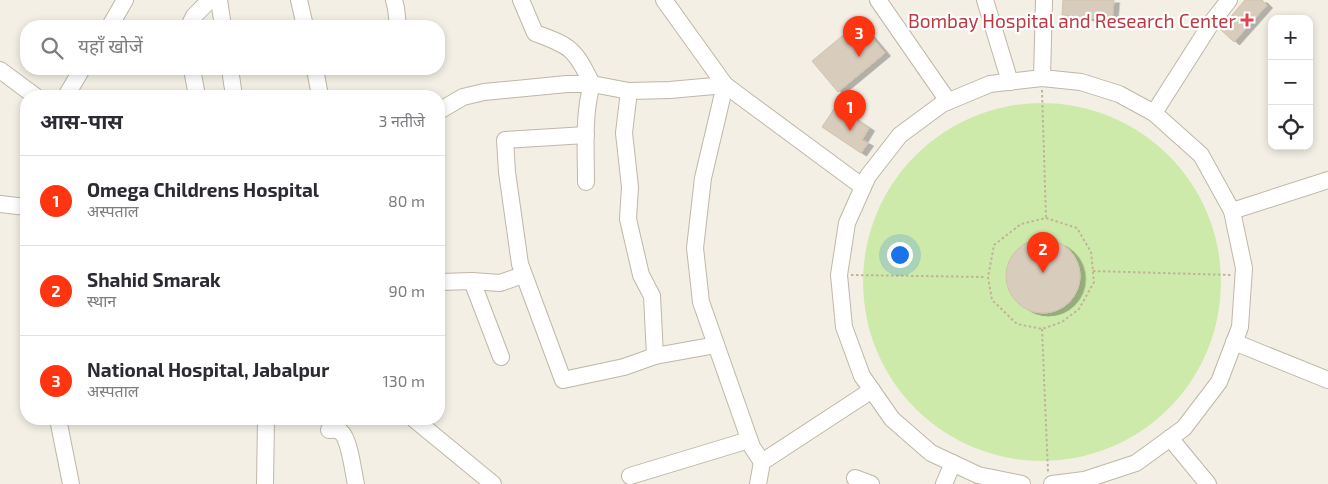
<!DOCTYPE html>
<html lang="hi">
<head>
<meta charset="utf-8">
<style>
  body { margin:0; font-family:"Exo 2","Noto Sans Devanagari",sans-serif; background:#f7f7f7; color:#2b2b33 }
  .controls { position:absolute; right:15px; top:15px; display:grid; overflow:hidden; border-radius:10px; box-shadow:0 2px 8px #0003 }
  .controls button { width:45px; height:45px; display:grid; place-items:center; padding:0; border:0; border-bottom:1px solid #e1e1e2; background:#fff; color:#2b2b33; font:25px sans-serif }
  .you { position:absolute; left:899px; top:254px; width:18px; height:18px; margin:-12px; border:4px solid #fff; border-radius:50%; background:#1a73e8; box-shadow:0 0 0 8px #1a73e833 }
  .badge { display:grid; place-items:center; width:32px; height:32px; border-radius:50%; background:#ff3410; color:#fff; font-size:16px; font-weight:700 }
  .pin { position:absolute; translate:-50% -41px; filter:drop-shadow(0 1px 2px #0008) }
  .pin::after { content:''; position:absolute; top:26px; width:18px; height:15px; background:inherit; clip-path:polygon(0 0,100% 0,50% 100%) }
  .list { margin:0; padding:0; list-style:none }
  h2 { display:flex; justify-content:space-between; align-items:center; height:65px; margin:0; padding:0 20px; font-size:21px }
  h2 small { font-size:16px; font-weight:400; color:#7c7c81 }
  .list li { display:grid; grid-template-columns:32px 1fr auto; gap:15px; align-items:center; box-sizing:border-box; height:90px; padding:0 20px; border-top:1px solid #e1e1e2 }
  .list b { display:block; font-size:19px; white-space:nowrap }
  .list p { margin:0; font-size:16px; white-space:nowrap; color:#7c7c81 }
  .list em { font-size:16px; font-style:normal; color:#7c7c81 }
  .icon { flex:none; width:28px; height:28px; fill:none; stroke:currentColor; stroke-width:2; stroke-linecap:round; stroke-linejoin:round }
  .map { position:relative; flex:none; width:1328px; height:484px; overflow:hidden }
  .search { position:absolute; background:#fff; box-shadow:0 2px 8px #0003; left:20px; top:20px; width:425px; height:55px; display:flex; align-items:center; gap:12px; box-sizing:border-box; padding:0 18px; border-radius:20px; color:#7c7c81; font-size:19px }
  .panel { position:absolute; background:#fff; box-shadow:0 2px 8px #0003; left:20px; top:90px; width:425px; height:335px; border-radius:20px }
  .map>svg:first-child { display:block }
</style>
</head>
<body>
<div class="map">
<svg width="1328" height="484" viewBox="0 0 1328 484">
  <defs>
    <filter id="shadow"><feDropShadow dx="5.5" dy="3" stdDeviation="0" flood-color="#0004"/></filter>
  </defs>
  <rect width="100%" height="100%" fill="#f3efe5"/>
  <circle fill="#cdeaab" cx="1042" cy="282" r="179"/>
  <g fill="#d8cdbd" stroke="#d0c3ad" filter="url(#shadow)">
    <polygon points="1063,0 1114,0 1112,20 1062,15"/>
    <polygon points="1245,0 1262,0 1267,5 1234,42 1220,29"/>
    <polygon points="859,22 885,53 838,92 812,61"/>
    <polygon points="836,106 869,128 862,140 868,143 861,153 822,127"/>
    <circle cx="1043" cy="276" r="37"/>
  </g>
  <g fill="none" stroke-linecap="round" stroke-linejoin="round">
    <defs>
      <g id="minor">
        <polyline points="219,0 223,26"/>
        <polyline points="299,0 305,26"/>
        <polyline points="394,0 396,8 398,26"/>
        <path d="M521 0 535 33C571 46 575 49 592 84 583 115 586 150 586 182"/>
        <polyline points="664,0 725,85 863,187"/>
        <polyline points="878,0 948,101"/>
        <polyline points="985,0 1010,82"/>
        <polyline points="110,26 125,0"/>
        <polyline points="189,26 194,16 210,0"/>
        <polyline points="192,69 197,96"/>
        <polyline points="230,69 234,96"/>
        <polyline points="315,69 320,96"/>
        <polyline points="0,70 35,96"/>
        <polyline points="1042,78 1044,0"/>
        <polyline points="725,85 703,178 695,248 701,302 752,447 762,462"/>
        <polyline points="629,91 624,133 630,187 628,219 641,275 652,296 655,356"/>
        <polyline points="66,96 82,69"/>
        <polyline points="439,111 463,97 484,92 567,84 592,84 629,91 670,90 725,85"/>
        <polyline points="1154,113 1212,22 1229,0"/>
        <polyline points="586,135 505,140 507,172 520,264 563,380 624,367 655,356 716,345"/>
        <polyline points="0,204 26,207"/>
        <polyline points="1232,211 1328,180"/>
        <polyline points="472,281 501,357"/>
        <polyline points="439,282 472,281 500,283 523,275"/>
        <polyline points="1234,342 1328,380"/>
        <polyline points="58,419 71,484"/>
        <polyline points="414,419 493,484"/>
        <path d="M329 430C333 430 337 429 341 432 350 440 353 472 356 484"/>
        <polyline points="1170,438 1208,484"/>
        <polyline points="630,476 749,440"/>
        <polyline points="855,478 871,484"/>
        <polyline points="265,484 266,419"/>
        <polyline points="758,484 762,462 872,390"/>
        <polyline points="944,484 953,463"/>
        <polyline points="1022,484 978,475 931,453 892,419 862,376 844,327 839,275 847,223 863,187 868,176 900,135 942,104 990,84 1042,78 1081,82 1119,94 1154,113 1201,155 1232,211 1244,268 1240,327 1219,382 1184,428 1136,463 1084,480 1052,484"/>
      </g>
    </defs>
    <use href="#minor" stroke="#bfb7a7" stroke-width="18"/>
    <g stroke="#c1b398" stroke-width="2" stroke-dasharray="2.5 2.5" stroke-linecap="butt">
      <polyline points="1042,90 1046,218"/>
      <polygon points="1046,218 1077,228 1091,252 1094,282 1079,309 1062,322 1042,329 1017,324 992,300 988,277 994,245 1021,224"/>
      <polyline points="1093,271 1231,275"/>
      <polyline points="851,275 986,277"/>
      <polyline points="1042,329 1048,472"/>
    </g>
    <use href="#minor" stroke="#fff" stroke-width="16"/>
  </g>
  <path fill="#e0444e" stroke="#fff" stroke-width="2" d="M1244.5 12.5h5v5h5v5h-5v5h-5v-5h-5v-5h5z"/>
  <g text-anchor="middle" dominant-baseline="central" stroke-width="4.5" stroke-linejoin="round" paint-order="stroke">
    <g font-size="19" fill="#be3a42" stroke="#fff" text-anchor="end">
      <text x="1236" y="20">Bombay Hospital and Research Center</text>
    </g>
  </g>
</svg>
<div class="controls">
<button>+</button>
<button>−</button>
<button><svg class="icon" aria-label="locate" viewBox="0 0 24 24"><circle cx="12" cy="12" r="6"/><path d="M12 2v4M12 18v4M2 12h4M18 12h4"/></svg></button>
</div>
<div class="you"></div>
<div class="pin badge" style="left:850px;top:131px">1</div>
<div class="pin badge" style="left:1043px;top:273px">2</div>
<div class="pin badge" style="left:859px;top:57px">3</div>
<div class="search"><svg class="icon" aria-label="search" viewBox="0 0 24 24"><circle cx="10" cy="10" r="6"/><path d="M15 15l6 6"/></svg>यहाँ खोजें</div>
<section class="panel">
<h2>आस-पास<small>3 नतीजे</small></h2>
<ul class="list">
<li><span class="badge">1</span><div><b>Omega Childrens Hospital</b><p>अस्पताल</p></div><em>80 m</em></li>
<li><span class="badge">2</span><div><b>Shahid Smarak</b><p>स्थान</p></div><em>90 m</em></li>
<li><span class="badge">3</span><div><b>National Hospital, Jabalpur</b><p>अस्पताल</p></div><em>130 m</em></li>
</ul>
</section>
</div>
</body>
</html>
